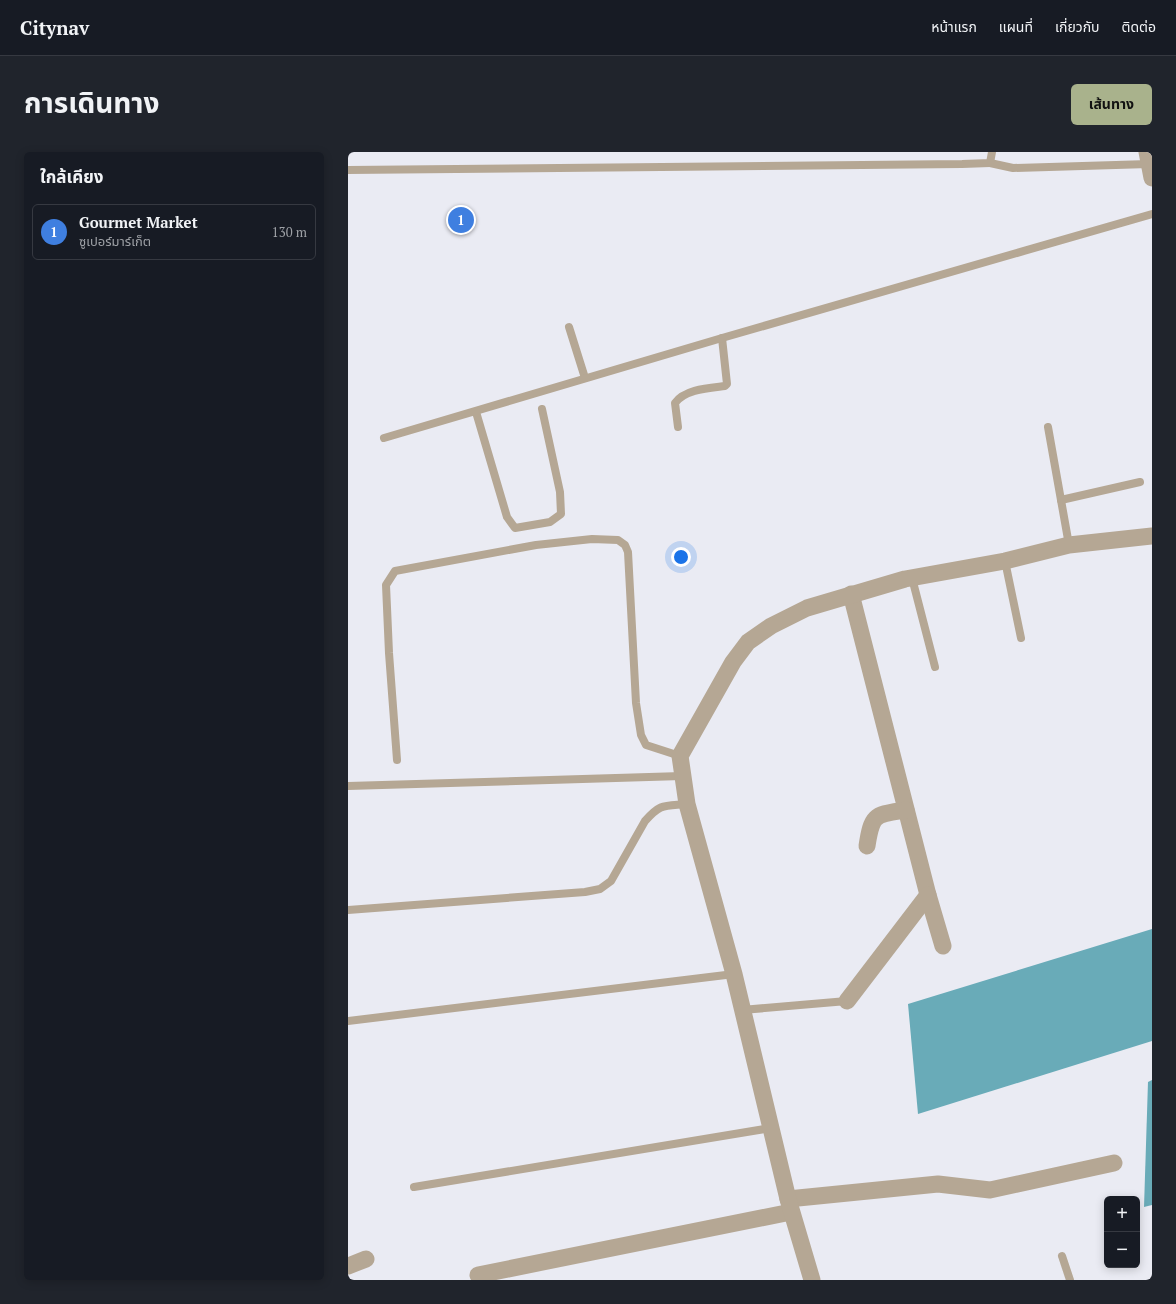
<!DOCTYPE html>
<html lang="th">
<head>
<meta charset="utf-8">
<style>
  body { margin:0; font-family:"PT Serif","Noto Sans Thai",serif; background:#20242c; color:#f1f3f6 }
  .controls { position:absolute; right:12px; bottom:12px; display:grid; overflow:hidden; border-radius:6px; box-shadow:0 2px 10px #0003 }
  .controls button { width:36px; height:36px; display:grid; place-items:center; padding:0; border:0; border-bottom:1px solid #363941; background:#171b24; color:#f1f3f6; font:20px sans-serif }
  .you { position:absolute; left:333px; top:405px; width:14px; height:14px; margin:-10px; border:3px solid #fff; border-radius:50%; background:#1a73e8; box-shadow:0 0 0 6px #1a73e833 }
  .badge { display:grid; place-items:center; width:26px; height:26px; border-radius:50%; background:#a9b28c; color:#fff; font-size:13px; font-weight:700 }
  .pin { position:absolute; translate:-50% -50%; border:2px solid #fff; box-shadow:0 1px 4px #0006 }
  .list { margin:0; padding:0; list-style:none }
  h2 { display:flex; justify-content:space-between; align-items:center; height:52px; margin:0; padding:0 16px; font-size:17px }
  h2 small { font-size:13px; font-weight:400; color:#9ea1a6 }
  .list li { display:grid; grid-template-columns:26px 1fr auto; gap:12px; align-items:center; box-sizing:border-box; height:56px; margin:0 8px 8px; padding:0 8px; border:1px solid #363941; border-radius:6px }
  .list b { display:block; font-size:15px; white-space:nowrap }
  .list p { margin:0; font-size:13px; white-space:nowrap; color:#9ea1a6 }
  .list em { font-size:13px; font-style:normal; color:#9ea1a6 }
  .map { position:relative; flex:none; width:804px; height:1128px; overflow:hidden; border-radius:6px }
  header { display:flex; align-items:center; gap:24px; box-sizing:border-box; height:56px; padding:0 20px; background:#171b24; border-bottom:1px solid #363941 }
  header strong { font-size:19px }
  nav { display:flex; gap:22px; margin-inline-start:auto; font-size:14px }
  .intro { display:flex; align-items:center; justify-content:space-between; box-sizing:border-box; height:96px; padding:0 24px }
  h1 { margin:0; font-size:28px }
  .button { padding:10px 18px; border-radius:6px; background:#a9b28c; color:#111; font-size:14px; font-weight:700 }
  main { display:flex; gap:24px; padding:0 24px }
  aside { flex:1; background:#171b24; border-radius:6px; box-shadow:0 2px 10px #0003 }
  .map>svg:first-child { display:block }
</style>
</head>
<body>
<header>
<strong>Citynav</strong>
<nav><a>หน้าแรก</a><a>แผนที่</a><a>เกี่ยวกับ</a><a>ติดต่อ</a></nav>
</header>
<div class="intro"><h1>การเดินทาง</h1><a class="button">เส้นทาง</a></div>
<main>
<aside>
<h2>ใกล้เคียง<small></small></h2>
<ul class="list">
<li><span class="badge" style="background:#3f7fe0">1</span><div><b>Gourmet Market</b><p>ซูเปอร์มาร์เก็ต</p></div><em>130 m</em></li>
</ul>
</aside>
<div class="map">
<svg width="804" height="1128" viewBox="0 0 804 1128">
  <rect width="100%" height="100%" fill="#eaebf3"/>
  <g fill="#69abb8">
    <polygon points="804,777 804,889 570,962 560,852"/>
    <polygon points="804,928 804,1053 796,1055 800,930"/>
  </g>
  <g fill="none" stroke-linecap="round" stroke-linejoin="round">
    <g stroke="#b5a794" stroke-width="8">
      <polyline points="642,11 665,16 801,12"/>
      <polyline points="0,18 614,12 642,11 644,0"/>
      <polyline points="221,175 237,226"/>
      <polyline points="128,260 159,365 167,376 202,370 213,362 212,340 194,257"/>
      <path d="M330 275 327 251C337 237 361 236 377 234L379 232 374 186"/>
      <polyline points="700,275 721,393"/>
      <polyline points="36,286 374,186 804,62"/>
      <polyline points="713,348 792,330"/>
      <polyline points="657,409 673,486"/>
      <polyline points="564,426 587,515"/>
      <polyline points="49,608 41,501 38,433 47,419 188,393 244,387 270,388 277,393 280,400 288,551 293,583 298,593 332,604"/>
      <polyline points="0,634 334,624"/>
      <path d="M0 758 237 740 252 737 263 729 297 669C313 651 316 654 339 652"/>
      <polyline points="394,858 499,849"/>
      <polyline points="0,869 386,822"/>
      <polyline points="66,1035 423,976"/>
      <polyline points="714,1104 722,1128"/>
    </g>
    <g stroke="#b5a794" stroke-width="17">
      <polyline points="799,0 804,26"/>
      <polyline points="503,442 580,743 595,794"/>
      <path d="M519 694C524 661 527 663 558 658"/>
      <polyline points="499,849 580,743"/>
      <polyline points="440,1047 590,1032 642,1038 766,1011"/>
      <polyline points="0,1114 18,1107"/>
      <polyline points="130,1123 443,1060"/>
      <polyline points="464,1128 440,1047 386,822 339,652 332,604 385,510 400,490 423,474 459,456 557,427 657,409 721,393 804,384"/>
    </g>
  </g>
</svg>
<div class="controls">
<button>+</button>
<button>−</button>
</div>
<div class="you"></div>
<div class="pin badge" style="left:113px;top:68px;background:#3f7fe0">1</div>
</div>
</main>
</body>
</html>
